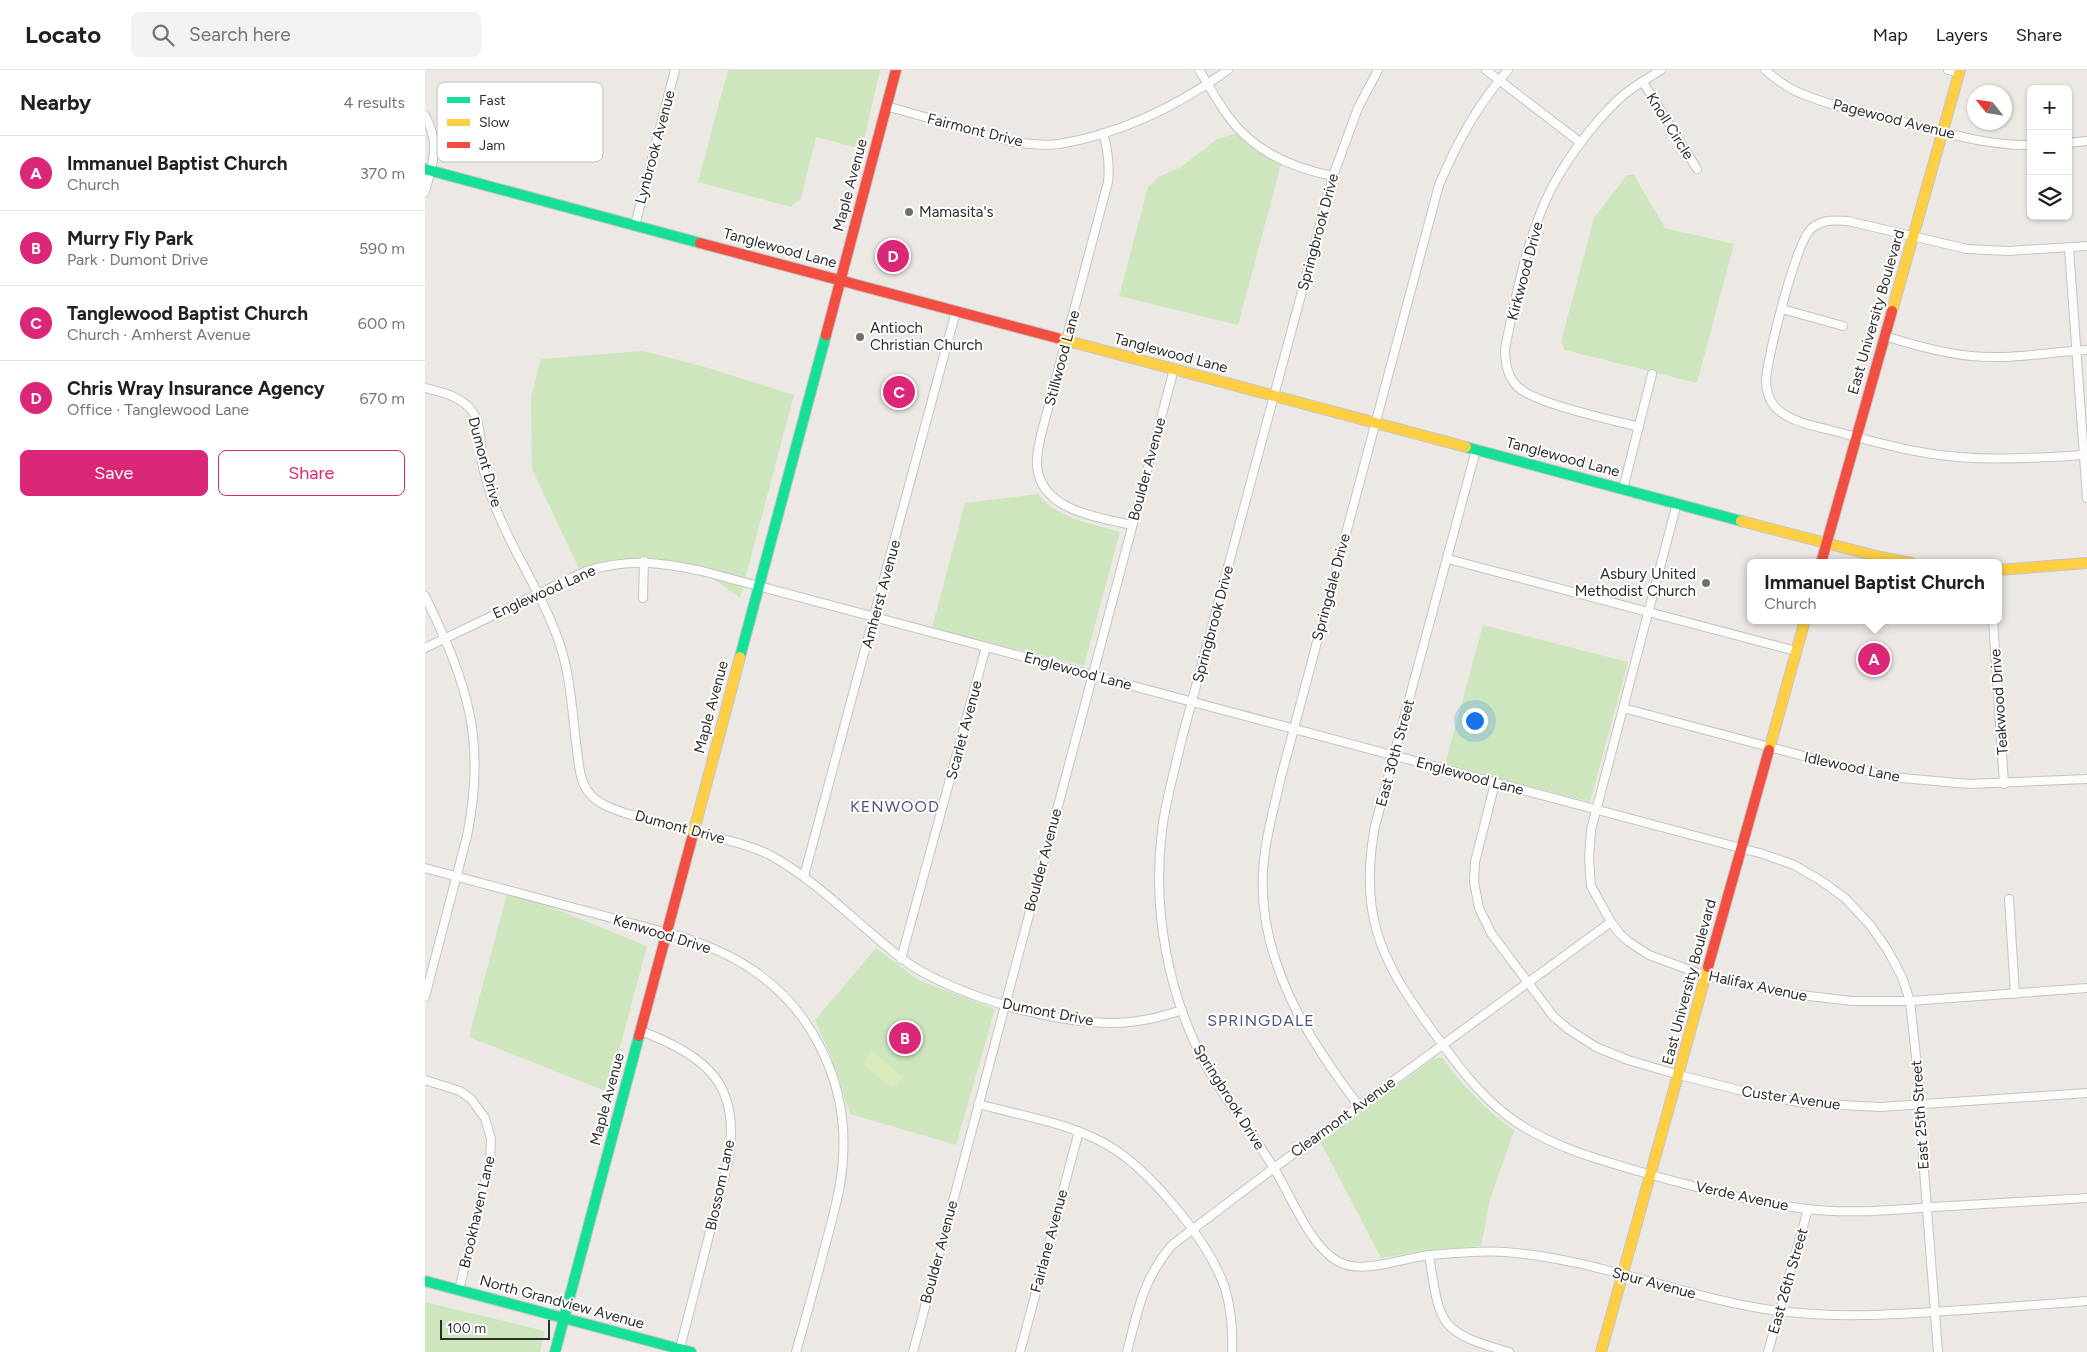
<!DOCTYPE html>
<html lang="en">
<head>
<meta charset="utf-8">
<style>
  body { margin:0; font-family:Figtree,sans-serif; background:#f2f2f2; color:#202124 }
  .controls { position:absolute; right:15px; top:15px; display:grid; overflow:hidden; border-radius:8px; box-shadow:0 1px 4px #0004 }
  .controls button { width:45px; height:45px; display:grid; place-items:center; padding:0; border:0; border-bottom:1px solid #e0e0e0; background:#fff; color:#202124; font:25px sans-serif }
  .compass { position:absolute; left:1542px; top:15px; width:45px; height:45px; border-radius:50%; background:#fff; box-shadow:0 1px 4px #0004; rotate:300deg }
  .scale { position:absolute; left:15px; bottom:12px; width:110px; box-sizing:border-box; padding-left:5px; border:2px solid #2e2e2e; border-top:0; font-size:14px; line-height:18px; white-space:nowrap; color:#2e2e2e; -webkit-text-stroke:4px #fff; paint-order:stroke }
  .you { position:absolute; left:1049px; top:650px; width:18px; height:18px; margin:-12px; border:4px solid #fff; border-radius:50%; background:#1a73e8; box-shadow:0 0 0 8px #1a73e833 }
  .badge { display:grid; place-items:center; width:32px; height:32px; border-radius:50%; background:#db2777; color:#fff; font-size:16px; font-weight:700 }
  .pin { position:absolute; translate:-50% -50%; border:2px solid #fff; box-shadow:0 1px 5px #0006 }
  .popup { position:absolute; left:1322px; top:489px; width:255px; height:65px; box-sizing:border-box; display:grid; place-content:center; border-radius:8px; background:#fff; filter:drop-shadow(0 1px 4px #0005); font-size:16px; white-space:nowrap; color:#757577 }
  .popup b { font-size:19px; color:#202124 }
  .popup::after { content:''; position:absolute; left:50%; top:100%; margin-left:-10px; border:10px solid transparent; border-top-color:#fff }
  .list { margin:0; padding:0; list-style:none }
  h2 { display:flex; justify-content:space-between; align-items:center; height:65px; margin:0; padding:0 20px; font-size:21px }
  h2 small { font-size:16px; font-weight:400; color:#757577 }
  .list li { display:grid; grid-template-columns:32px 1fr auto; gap:15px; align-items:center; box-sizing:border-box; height:75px; padding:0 20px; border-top:1px solid #e0e0e0 }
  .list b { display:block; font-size:19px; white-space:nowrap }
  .list p { margin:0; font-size:16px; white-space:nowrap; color:#757577 }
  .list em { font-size:16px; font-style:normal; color:#757577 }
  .actions { display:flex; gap:10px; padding:15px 20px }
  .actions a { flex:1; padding:11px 0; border:1px solid #db2777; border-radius:8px; text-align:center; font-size:18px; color:#db2777 }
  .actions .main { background:#db2777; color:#fff }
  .icon { flex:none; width:28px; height:28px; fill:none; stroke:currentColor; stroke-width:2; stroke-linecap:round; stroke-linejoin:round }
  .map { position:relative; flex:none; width:1662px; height:1282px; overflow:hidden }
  header { display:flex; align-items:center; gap:30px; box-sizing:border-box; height:70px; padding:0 25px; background:#fff; border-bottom:1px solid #e0e0e0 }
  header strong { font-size:24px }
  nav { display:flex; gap:28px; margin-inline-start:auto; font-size:18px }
  .search { width:350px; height:45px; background:#f2f2f2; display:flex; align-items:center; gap:12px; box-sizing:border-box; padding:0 18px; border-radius:8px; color:#757577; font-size:19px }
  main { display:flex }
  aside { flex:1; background:#fff }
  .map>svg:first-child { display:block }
</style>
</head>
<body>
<header>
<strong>Locato</strong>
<div class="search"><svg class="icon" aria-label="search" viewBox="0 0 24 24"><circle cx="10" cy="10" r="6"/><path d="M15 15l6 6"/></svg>Search here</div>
<nav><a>Map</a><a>Layers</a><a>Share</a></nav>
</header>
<main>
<aside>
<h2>Nearby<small>4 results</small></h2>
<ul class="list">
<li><span class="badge">A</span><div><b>Immanuel Baptist Church</b><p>Church</p></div><em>370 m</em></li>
<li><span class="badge">B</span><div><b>Murry Fly Park</b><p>Park · Dumont Drive</p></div><em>590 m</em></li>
<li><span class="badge">C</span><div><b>Tanglewood Baptist Church</b><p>Church · Amherst Avenue</p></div><em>600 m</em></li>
<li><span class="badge">D</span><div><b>Chris Wray Insurance Agency</b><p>Office · Tanglewood Lane</p></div><em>670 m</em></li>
</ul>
<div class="actions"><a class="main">Save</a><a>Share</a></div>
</aside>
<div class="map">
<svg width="1662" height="1282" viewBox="0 0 1662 1282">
  <rect width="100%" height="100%" fill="#ece8e4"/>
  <g fill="#cee6be">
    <polygon points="303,0 455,0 437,79 391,67 376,129 366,137 273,112"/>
    <polygon points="817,62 857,91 813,255 694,226 723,117 733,107 756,97 792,69"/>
    <polygon points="1202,105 1209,105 1240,158 1309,174 1272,313 1140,280 1136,272 1169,148"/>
    <polygon points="218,281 280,297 369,325 315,528 277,501 219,491 156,503 107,399 106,327 116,289"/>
    <path d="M613 424C632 449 666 453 695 462L659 596 507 558 540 433Z"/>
    <polygon points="1058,555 1203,592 1165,732 1020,695"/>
    <polygon points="83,820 222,876 183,1022 44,967"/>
    <polygon points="451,878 493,910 570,939 531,1075 425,1044 406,986 390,950"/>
    <path d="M1013 988H1017C1038 1017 1061 1039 1089 1061L1066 1126 1056 1176 998 1181 956 1188 895 1071 1008 989Z"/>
    <polygon points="0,1232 120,1261 115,1282 0,1282"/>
  </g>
  <polygon fill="#d9eabb" points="447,981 478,1007 467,1019 437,993"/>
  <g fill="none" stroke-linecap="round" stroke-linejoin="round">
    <defs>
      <g id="street">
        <path d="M774 0C784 15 792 31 803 46 828 81 867 98 908 106"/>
        <path d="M953 0 933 38 908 106 757 668C750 699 741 729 737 760 727 841 743 927 783 999 803 1034 829 1065 850 1100 866 1126 886 1178 914 1192 939 1205 980 1187 1006 1185 1030 1183 1056 1180 1080 1182 1174 1189 1261 1229 1354 1241 1410 1248 1466 1245 1522 1241 1568 1238 1615 1235 1662 1231"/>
        <polyline points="1061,0 1156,73"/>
        <path d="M1340 0C1351 9 1362 18 1375 23 1405 36 1439 42 1471 50 1515 61 1560 76 1606 75"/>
        <polyline points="1523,0 1534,3"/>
        <polyline points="1218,12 1272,99"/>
        <path d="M461 36 588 72C603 74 619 76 634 74 695 64 754 35 803 0"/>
        <path d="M0 45C16 76 8 90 0 122"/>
        <path d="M678 63C683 80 685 94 683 112L616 365C614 375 611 386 612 396 616 441 673 447 707 455"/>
        <polyline points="1643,73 1662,71"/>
        <polyline points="210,155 250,0"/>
        <polyline points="1644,178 1662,428"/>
        <polyline points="1357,239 1418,256"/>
        <path d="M1460 266C1488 275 1516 283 1546 286 1585 290 1624 282 1662 280"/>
        <path d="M0 318C17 322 36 326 47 341 57 355 55 375 57 392 59 404 63 416 67 428 87 486 128 536 141 597 147 624 148 652 152 680 154 693 154 708 162 720 171 734 188 739 203 744 227 750 250 757 273 763 297 769 323 774 345 785 394 812 432 854 476 888 525 926 643 959 705 952 723 950 740 946 757 940"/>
        <path d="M1214 357C1187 350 1111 334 1093 317 1082 307 1080 293 1080 279 1090 230 1100 178 1120 132 1135 97 1167 54 1195 28 1207 17 1222 9 1236 0"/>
        <path d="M1051 380 950 756C934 842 954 888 1004 956 1028 989 1051 1022 1084 1047 1122 1075 1168 1088 1213 1101 1268 1117 1325 1132 1382 1139 1424 1144 1466 1140 1508 1137 1559 1134 1611 1131 1662 1128"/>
        <path d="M1659 385C1606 388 1553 392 1501 383 1469 378 1439 369 1409 361 1390 356 1364 352 1350 337 1343 329 1341 319 1341 309 1343 285 1371 171 1387 158 1398 149 1411 150 1423 151L1542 179 1583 181 1662 176"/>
        <polyline points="1198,419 1227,304"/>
        <polyline points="1252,433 1166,760 1164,788 1166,816 1186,852 1195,864 1204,872 1224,885 1281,906 1358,923 1427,931 1485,931 1662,918"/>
        <polyline points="1023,489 1371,581"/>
        <path d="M0 526C42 613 62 669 42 766L0 927"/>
        <polyline points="218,528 219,491"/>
        <polyline points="1568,550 1579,714"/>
        <path d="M0 578 161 501C206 488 233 492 277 501L1338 784 1369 795 1395 810 1420 828 1445 855 1462 879 1477 907 1485 931 1496 1033 1498 1087 1513 1282"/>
        <polyline points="1198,638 1416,696 1477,708 1544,714 1662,709"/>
        <polyline points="1070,713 1050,792 1049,812 1054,838 1066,863 1128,946 1143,959 1171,977 1203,990 1254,1005 1314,1020 1378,1033 1455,1037 1662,1023"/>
        <path d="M0 798 254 866C279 874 302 883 323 897 387 937 423 1013 418 1087 417 1115 409 1142 402 1169 392 1207 382 1244 371 1282"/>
        <polyline points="379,806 531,241"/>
        <polyline points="1584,829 1590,924"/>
        <polyline points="476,889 561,577"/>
        <path d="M216 961C283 987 317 1015 303 1092L254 1282"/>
        <polyline points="0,1010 35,1021 46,1029 60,1048 66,1069 65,1092 34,1220"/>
        <path d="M553 1034C594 1045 639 1052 677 1072 722 1095 783 1170 800 1218 806 1239 808 1261 807 1282"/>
        <path d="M934 1036C882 968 833 890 838 801 840 769 849 738 856 707L1014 115C1032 73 1052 35 1083 0"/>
        <path d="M1004 1185C1015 1255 1013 1262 1084 1282"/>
        <polyline points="488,1282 749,299"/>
        <polyline points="595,1282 654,1061"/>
        <path d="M702 1282C713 1240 718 1209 747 1175L849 1098 1186 852"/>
        <polyline points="1343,1282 1383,1139"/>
      </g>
      <g id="fast">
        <polyline points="0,99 275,173"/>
        <polyline points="1041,377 1316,451"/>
        <polyline points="315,587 401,265"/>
        <polyline points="0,1211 266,1282"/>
        <polyline points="130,1282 214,966"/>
      </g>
      <g id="slow">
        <polyline points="1467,241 1535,0"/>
        <polyline points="632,268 1041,377"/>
        <polyline points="1316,451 1455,487 1486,493"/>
        <polyline points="1573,500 1662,493"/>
        <polyline points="1344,680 1380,550"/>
        <polyline points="267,768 315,587"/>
        <polyline points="1176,1282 1283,897"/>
      </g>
      <g id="jam">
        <polyline points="275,173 632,268"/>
        <polyline points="401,265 471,0"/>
        <polyline points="1396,493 1467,241"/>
        <polyline points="1283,897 1344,680"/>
        <polyline points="214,966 267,768"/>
      </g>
    </defs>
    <use href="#street" stroke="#c5c4c5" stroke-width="10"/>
    <use href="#fast" stroke="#c5c4c5" stroke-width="12"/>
    <use href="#slow" stroke="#c5c4c5" stroke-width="12"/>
    <use href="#jam" stroke="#c5c4c5" stroke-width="12"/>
    <use href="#street" stroke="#fcfcfb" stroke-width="8"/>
    <use href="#fast" stroke="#16e098" stroke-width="10"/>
    <use href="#slow" stroke="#ffcf43" stroke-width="10"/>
    <use href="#jam" stroke="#f24e42" stroke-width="10"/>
  </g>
  <g fill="#706f6e" stroke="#fff" stroke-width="2">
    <circle cx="484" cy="142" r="5"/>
    <circle cx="435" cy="267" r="5"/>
    <circle cx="1281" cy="513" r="5"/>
  </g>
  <g text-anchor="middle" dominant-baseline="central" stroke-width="4" stroke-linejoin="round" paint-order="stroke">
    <g font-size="15" fill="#2e2e2e" stroke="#fff">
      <text transform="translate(1469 49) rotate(14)">Pagewood Avenue</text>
      <text transform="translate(1245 56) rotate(58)">Knoll Circle</text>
      <text transform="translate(550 60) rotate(14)">Fairmont Drive</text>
      <text transform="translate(230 77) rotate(-75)">Lynbrook Avenue</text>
      <text transform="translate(425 115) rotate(-75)">Maple Avenue</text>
      <text transform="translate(893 162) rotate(-75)">Springbrook Drive</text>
      <text transform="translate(355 178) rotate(15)">Tanglewood Lane</text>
      <text transform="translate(1100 201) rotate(-75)">Kirkwood Drive</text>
      <text transform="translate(1451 242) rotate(-74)">East University Boulevard</text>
      <text transform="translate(746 283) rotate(15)">Tanglewood Lane</text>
      <text transform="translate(637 288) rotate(-75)">Stillwood Lane</text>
      <text transform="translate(1138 387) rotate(15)">Tanglewood Lane</text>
      <text transform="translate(60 392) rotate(75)">Dumont Drive</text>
      <text transform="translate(722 399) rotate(-75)">Boulder Avenue</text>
      <text transform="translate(906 517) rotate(-75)">Springdale Drive</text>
      <text transform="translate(119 522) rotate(-24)">Englewood Lane</text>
      <text transform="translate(456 524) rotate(-75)">Amherst Avenue</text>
      <text transform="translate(788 554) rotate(-75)">Springbrook Drive</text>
      <text transform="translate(653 601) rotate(15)">Englewood Lane</text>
      <text transform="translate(1574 632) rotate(-94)">Teakwood Drive</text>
      <text transform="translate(286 637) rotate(-75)">Maple Avenue</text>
      <text transform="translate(539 660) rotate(-75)">Scarlet Avenue</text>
      <text transform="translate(970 683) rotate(-75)">East 30th Street</text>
      <text transform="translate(1427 697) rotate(12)">Idlewood Lane</text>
      <text transform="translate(1045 706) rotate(15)">Englewood Lane</text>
      <text transform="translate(255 757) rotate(15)">Dumont Drive</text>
      <text transform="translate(618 790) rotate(-75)">Boulder Avenue</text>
      <text transform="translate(237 864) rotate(17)">Kenwood Drive</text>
      <text transform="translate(1264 912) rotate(-75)">East University Boulevard</text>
      <text transform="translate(1333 916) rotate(12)">Halifax Avenue</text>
      <text transform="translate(623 942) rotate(11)">Dumont Drive</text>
      <text transform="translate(804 1027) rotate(58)">Springbrook Drive</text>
      <text transform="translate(1366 1028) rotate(8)">Custer Avenue</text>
      <text transform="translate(182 1029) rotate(-75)">Maple Avenue</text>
      <text transform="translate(1495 1045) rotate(-94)">East 25th Street</text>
      <text transform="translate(918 1047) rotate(-36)">Clearmont Avenue</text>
      <text transform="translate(295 1115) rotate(-78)">Blossom Lane</text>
      <text transform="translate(1317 1126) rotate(12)">Verde Avenue</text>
      <text transform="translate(52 1142) rotate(-77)">Brookhaven Lane</text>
      <text transform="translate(624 1171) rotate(-75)">Fairlane Avenue</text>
      <text transform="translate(514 1182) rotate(-75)">Boulder Avenue</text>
      <text transform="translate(1363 1211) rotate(-74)">East 26th Street</text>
      <text transform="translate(1229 1213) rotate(15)">Spur Avenue</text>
      <text transform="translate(137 1232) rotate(15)">North Grandview Avenue</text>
    </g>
    <g font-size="15" fill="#2e2e2e" stroke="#fff" text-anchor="start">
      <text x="494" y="142">Mamasita's</text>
      <text x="445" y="258">Antioch<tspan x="445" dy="17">Christian Church</tspan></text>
      <text x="1271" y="504" text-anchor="end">Asbury United<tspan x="1271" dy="17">Methodist Church</tspan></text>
    </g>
    <g font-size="16" letter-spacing="1" fill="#4d5680" stroke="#fff">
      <text x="470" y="736">KENWOOD</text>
      <text x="836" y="950">SPRINGDALE</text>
    </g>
  </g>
  <rect x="12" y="12" width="166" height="80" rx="8" fill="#fff" stroke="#c0c0c0" stroke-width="1"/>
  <rect x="22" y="27" width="23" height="6" fill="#16e098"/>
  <rect x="22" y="49" width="23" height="7" fill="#ffcf43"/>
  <rect x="22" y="72" width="23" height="6" fill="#f24e42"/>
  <g font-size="14" fill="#2e2e2e">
    <text x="54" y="35">Fast</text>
    <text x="54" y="57">Slow</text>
    <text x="54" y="80">Jam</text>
  </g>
</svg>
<div class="controls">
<button>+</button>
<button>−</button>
<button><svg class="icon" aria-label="layers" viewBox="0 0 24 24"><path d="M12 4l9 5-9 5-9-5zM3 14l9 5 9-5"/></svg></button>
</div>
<svg class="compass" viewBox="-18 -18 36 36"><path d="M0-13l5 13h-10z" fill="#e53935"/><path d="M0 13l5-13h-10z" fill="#757577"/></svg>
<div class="scale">100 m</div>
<div class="you"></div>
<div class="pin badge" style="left:1449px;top:589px">A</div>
<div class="popup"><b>Immanuel Baptist Church</b>Church</div>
<div class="pin badge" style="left:480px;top:968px">B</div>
<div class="pin badge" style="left:474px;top:322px">C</div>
<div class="pin badge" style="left:468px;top:186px">D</div>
</div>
</main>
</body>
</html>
